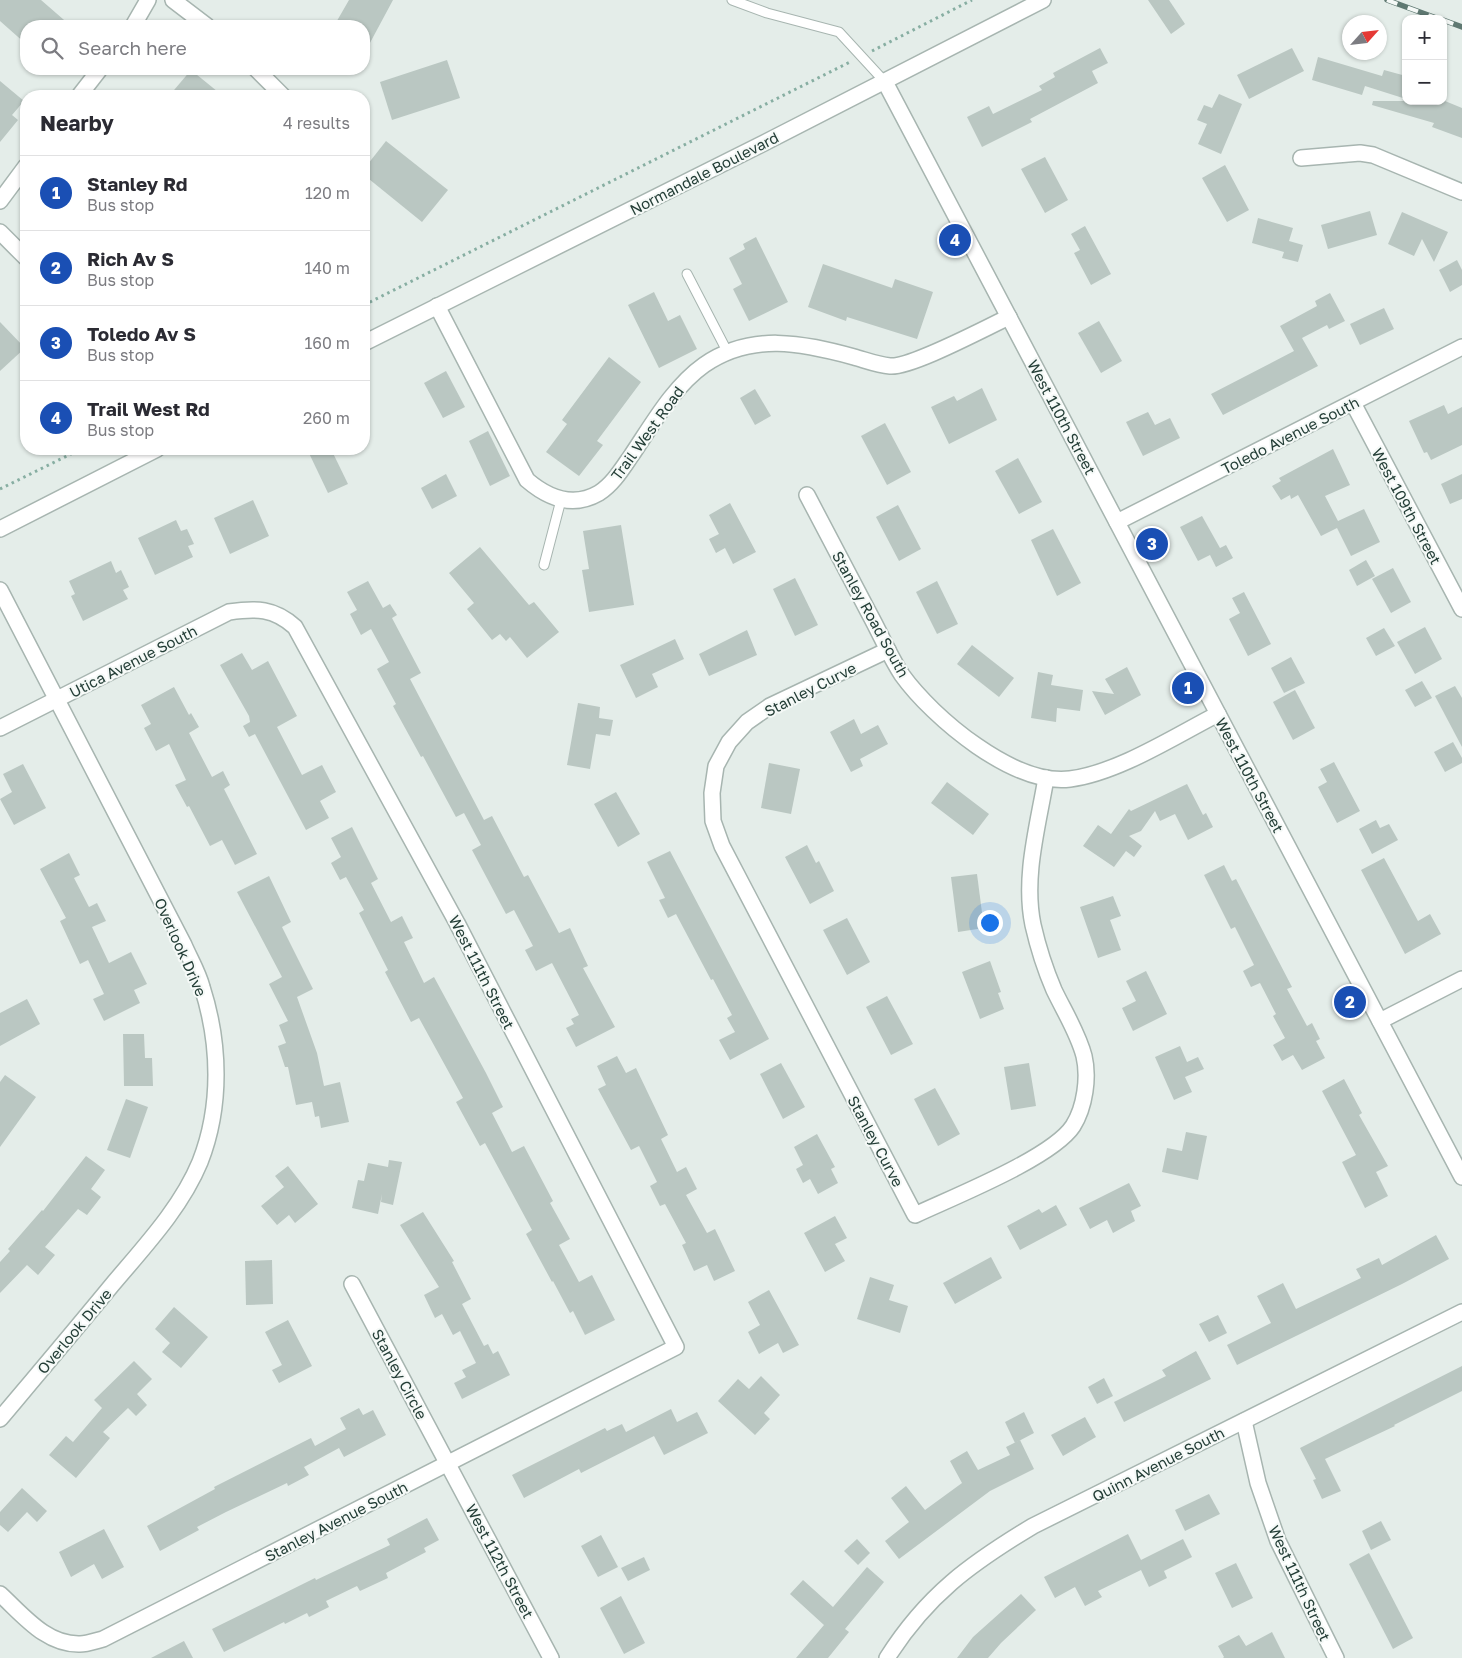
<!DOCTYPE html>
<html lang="en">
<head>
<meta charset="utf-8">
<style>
  body { margin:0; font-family:"Golos Text",sans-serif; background:#f7f7f7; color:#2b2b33 }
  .controls { position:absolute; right:15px; top:15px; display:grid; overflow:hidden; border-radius:10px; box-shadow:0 1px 4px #0004 }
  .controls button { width:45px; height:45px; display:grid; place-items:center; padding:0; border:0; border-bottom:1px solid #e1e1e2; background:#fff; color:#2b2b33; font:25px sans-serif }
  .compass { position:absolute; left:1342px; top:15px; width:45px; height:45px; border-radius:50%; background:#fff; box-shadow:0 1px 4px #0004; rotate:63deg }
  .you { position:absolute; left:989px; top:922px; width:18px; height:18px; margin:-12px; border:4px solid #fff; border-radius:50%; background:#1a73e8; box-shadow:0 0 0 8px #1a73e833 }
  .badge { display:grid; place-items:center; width:32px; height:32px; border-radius:50%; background:#81534a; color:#fff; font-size:16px; font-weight:700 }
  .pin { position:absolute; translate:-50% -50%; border:2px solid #fff; box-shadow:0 1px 5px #0006 }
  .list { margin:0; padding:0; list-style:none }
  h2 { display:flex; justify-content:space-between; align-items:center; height:65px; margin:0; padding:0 20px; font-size:21px }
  h2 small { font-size:16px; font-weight:400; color:#7c7c81 }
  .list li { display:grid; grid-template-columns:32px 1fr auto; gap:15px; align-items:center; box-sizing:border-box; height:75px; padding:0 20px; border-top:1px solid #e1e1e2 }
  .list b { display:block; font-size:19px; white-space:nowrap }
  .list p { margin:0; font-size:16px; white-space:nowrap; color:#7c7c81 }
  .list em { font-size:16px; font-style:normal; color:#7c7c81 }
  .icon { flex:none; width:28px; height:28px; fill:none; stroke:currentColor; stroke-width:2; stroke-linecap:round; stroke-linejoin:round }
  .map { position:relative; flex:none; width:1462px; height:1658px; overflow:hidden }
  .search { position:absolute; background:#fff; box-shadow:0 1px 4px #0004; left:20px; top:20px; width:350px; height:55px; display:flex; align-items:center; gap:12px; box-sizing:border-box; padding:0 18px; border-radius:20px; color:#7c7c81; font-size:19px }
  .panel { position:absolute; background:#fff; box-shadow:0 1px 4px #0004; left:20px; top:90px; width:350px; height:365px; border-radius:20px }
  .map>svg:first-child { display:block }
</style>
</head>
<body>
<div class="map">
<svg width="1462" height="1658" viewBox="0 0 1462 1658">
  <rect width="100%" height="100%" fill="#e4ede9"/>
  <g fill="#bac7c2">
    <polygon points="0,0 41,0 71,26 26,26 26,44 0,21"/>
    <polygon points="349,0 393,0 364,54 364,26 334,26"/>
    <polygon points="1148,0 1169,0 1185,24 1171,34"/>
    <polygon points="1100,48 1108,63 1092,71 1098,83 1030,119 1032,122 982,147 967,117 989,106 993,114 1042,90 1039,86 1055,77 1053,73"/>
    <polygon points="1292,48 1304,71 1249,99 1237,75"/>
    <polygon points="1318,57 1382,76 1384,70 1406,76 1406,99 1365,86 1362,95 1312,80"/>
    <polygon points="447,60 460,98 392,120 380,82"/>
    <polygon points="191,70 223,96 169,96"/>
    <polygon points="0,81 24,101 12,115 18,120 0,142"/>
    <polygon points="1219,94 1242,104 1221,154 1198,144 1207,124 1197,120 1204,105 1212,108"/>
    <polygon points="1373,101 1445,101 1462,108 1462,138 1432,127 1434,123 1372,105"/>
    <polygon points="386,141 448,190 422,222 364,175 364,169"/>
    <polygon points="1045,157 1068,200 1045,213 1021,169"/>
    <polygon points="1225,165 1249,210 1227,222 1202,178"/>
    <polygon points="1370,211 1377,235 1328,249 1321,225"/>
    <polygon points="1402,212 1448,232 1434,262 1422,239 1414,256 1388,244"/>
    <polygon points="1258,218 1293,228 1289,241 1303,245 1298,262 1282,258 1284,252 1252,243"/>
    <polygon points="1085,226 1111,274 1091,285 1074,253 1080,250 1071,234"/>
    <polygon points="756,237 788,302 749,321 733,289 742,284 729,258 745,249 743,244"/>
    <polygon points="1457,260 1462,270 1462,285 1450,292 1439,270"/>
    <polygon points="823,264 892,288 895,279 933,292 917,339 847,317 846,321 808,307"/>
    <polygon points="654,292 668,321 680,315 697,349 659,368 628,305"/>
    <polygon points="1330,293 1345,321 1329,329 1327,325 1302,338 1318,366 1223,415 1211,394 1294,351 1280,326 1317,306 1315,301"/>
    <polygon points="1384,308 1394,329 1360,345 1350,324"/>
    <polygon points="1099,321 1122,361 1101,373 1078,333"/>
    <polygon points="0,322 25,348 0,371"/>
    <polygon points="609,357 641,382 597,441 603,445 579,476 546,452 567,424 562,420"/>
    <polygon points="446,371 465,407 443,418 424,383"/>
    <polygon points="982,388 997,420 949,444 931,407 954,396 957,401"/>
    <polygon points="755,389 771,416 755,425 740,398"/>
    <polygon points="1444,405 1448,414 1462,407 1462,445 1431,460 1427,452 1424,453 1409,421"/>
    <polygon points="1148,412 1155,425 1170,418 1180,438 1143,456 1126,422"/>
    <polygon points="885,423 911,472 887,485 861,436"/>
    <polygon points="488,431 510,476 490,486 469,441"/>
    <polygon points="307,449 331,449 348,484 328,493"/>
    <polygon points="1333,449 1350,485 1325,496 1338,521 1364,509 1380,542 1351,556 1337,528 1321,536 1298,495 1291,499 1290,495 1281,500 1272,486 1281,481 1279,478"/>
    <polygon points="1018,458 1042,502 1019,514 995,471"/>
    <polygon points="446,474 457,496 432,509 421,488"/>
    <polygon points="1462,474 1462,499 1450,504 1441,484"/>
    <polygon points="253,500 269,536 230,554 214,518"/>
    <polygon points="730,503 756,552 733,564 725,548 716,553 709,539 719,534 709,515"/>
    <polygon points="898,505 921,549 899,561 876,517"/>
    <polygon points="1202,516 1220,548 1226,545 1233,558 1216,567 1210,555 1198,561 1180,527"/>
    <polygon points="176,520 181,531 187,529 194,544 188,546 193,557 155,575 138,538"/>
    <polygon points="621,525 634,605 589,612 582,570 589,569 583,531"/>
    <polygon points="1053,529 1081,583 1057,596 1031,540"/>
    <polygon points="480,547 529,605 534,602 559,632 527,658 510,637 506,641 500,634 492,640 467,609 474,603 449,573"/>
    <polygon points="1366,560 1375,576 1357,586 1349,570"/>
    <polygon points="111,561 116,573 121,570 129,587 123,590 128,599 83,621 71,596 75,594 69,581"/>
    <polygon points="1393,568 1411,602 1391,613 1372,579"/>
    <polygon points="795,578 818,625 795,636 773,589"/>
    <polygon points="368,581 383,608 390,604 397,615 392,618 421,673 410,679 484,820 492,816 524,877 528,875 559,933 570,928 588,966 583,968 615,1027 576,1047 566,1028 574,1024 571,1019 579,1015 552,963 536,971 525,950 533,946 514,910 506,914 472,850 481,845 464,813 456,817 423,756 421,757 393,706 396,704 377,669 389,662 371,629 361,635 350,614 357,610 347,592"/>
    <polygon points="937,581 958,624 937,634 916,592"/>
    <polygon points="1244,592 1271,644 1248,656 1229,619 1240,613 1232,598"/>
    <polygon points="1425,627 1442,659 1415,674 1397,642"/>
    <polygon points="1384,628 1395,646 1376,656 1366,638"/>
    <polygon points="747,630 757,655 709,676 699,654"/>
    <polygon points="675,639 684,659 652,674 658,687 636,698 620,665"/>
    <polygon points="972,645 1014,678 999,697 957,664"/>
    <polygon points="242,653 252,670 268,661 297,716 277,727 302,775 322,765 336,792 320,801 329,818 306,830 255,734 249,737 243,726 250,722 249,716 220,665"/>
    <polygon points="1291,657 1305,683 1284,693 1271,668"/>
    <polygon points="1127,667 1141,695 1105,715 1092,691 1114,694 1105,679"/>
    <polygon points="1038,672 1053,675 1051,685 1083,690 1080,711 1057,708 1056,722 1031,718"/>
    <polygon points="1422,681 1432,698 1415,707 1405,690"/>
    <polygon points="1455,686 1462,698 1462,747 1435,696"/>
    <polygon points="174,687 189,715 191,713 199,727 189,733 212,777 223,771 230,785 224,789 257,854 235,865 222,840 210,846 189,806 187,807 175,785 186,780 169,744 156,751 144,728 151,724 141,705"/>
    <polygon points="1295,690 1315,728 1293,740 1273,702"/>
    <polygon points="578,703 600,707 599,718 613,720 610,736 596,734 590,769 567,765"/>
    <polygon points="854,719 861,734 878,725 888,744 860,759 863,766 851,772 830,732"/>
    <polygon points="1453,742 1462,758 1462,763 1445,772 1434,752"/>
    <polygon points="1334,762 1360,811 1337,823 1318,787 1327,782 1320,769"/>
    <polygon points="769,763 800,769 791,814 761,808"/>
    <polygon points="23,764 46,808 14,825 0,799 12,792 3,774"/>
    <polygon points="947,782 989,814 973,835 931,803"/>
    <polygon points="1187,784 1203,815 1206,813 1213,827 1188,840 1175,814 1160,821 1155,811 1141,831 1129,836 1142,846 1134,857 1126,851 1114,867 1083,846 1098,825 1111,834 1129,809 1131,811"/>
    <polygon points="616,792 640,834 618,847 594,804"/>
    <polygon points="1376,820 1380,828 1389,824 1398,840 1372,854 1359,829"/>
    <polygon points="352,827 378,879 371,883 391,922 402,916 413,938 404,942 424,983 434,977 486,1073 503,1107 492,1113 512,1152 524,1146 553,1201 550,1203 570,1239 559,1245 579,1282 592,1275 615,1320 585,1335 573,1311 570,1313 553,1281 552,1282 526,1234 532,1230 485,1143 480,1146 456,1102 463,1098 419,1018 411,1022 385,972 388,970 359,913 364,910 346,877 340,880 331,863 341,857 331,838"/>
    <polygon points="807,845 816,863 819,861 834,891 810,904 785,857"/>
    <polygon points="670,851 769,1039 730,1060 719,1040 735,1032 727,1018 732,1015 713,979 711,980 676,914 668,918 659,900 665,898 647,862"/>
    <polygon points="69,853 80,875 74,878 89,907 97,903 106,921 92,927 109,963 131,952 147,984 134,990 140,1003 104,1021 93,999 104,994 88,960 80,964 60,921 66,918 40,869"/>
    <polygon points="1384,858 1418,921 1430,914 1441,934 1405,954 1361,870"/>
    <polygon points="1224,865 1232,881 1236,879 1267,939 1292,987 1287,989 1307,1026 1312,1023 1320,1039 1316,1041 1325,1058 1302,1070 1293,1055 1282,1061 1273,1045 1285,1038 1273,1016 1276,1014 1260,983 1251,987 1243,971 1254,965 1235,927 1231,929 1204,875"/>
    <polygon points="977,874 984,928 958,932 951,877"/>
    <polygon points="269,876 291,922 282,927 313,989 297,997 317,1053 324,1086 340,1082 349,1122 321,1128 319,1116 315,1117 312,1102 296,1105 288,1067 285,1067 278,1046 286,1043 279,1025 288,1021 269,984 282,977 237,892"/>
    <polygon points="1113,896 1121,916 1110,920 1121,950 1098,958 1080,907"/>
    <polygon points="847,918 870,962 847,975 823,930"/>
    <polygon points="990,961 1001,992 998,993 1004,1009 980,1019 962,972"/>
    <polygon points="1146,971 1167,1014 1133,1031 1122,1008 1136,1001 1126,981"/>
    <polygon points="887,996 913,1044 891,1055 866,1007"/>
    <polygon points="27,999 40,1024 0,1046 0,1013"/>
    <polygon points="123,1034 144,1034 145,1058 152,1058 153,1086 124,1086"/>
    <polygon points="1180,1046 1187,1062 1198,1057 1204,1069 1185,1077 1192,1092 1174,1100 1155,1057"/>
    <polygon points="617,1056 626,1073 636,1068 668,1135 661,1139 677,1172 686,1167 697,1189 686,1195 707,1233 715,1229 735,1271 714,1281 707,1265 694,1271 682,1245 686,1243 665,1204 660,1206 650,1186 657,1182 639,1146 631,1150 598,1089 606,1085 597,1066"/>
    <polygon points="781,1063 805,1107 783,1119 760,1074"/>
    <polygon points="1029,1063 1036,1106 1011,1110 1004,1067"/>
    <polygon points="5,1075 36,1097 0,1147 0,1082"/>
    <polygon points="1344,1079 1362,1113 1359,1115 1388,1166 1376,1172 1388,1196 1365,1208 1342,1162 1356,1155 1322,1091"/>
    <polygon points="935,1088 960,1134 938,1146 914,1099"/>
    <polygon points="126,1099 148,1107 130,1158 107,1150"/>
    <polygon points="1186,1132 1207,1136 1198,1180 1162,1172 1167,1148 1182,1151"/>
    <polygon points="817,1134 835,1167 831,1169 838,1183 818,1194 810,1179 803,1183 796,1169 803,1165 794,1147"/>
    <polygon points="86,1156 105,1170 91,1189 101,1197 87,1215 78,1209 45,1247 55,1255 38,1275 27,1265 0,1293 0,1262 10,1251 8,1249 42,1210 43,1211"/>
    <polygon points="389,1160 402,1162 393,1205 381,1202 382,1194 378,1214 352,1208 358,1180 364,1181 368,1163 388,1167"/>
    <polygon points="288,1166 318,1204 295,1223 289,1215 277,1225 261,1206 284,1187 275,1176"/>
    <polygon points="1129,1183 1141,1206 1131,1211 1135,1221 1113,1233 1107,1220 1090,1229 1079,1208"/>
    <polygon points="1056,1205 1067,1225 1020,1250 1007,1226 1039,1209 1042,1213"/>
    <polygon points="423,1212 454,1261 452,1262 471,1299 462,1304 484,1346 488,1344 493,1354 498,1351 510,1375 462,1399 454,1383 466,1377 462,1370 476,1363 460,1331 453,1335 442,1314 435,1318 424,1295 439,1287 400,1225"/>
    <polygon points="835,1216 847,1238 835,1244 845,1261 825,1272 804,1233"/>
    <polygon points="1436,1235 1449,1259 1402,1284 1237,1365 1227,1345 1271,1323 1257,1296 1283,1283 1296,1309 1361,1278 1356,1269 1379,1258 1382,1265"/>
    <polygon points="991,1257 1002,1278 955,1304 943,1283"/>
    <polygon points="272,1260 273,1304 246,1305 245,1261"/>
    <polygon points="870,1277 894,1285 889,1300 908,1306 900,1333 857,1319"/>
    <polygon points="769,1290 799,1345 783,1353 778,1343 759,1354 748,1332 760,1325 748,1302"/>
    <polygon points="174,1307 208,1337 181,1368 162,1352 170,1343 155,1329"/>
    <polygon points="1218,1315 1227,1333 1209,1342 1199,1324"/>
    <polygon points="288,1320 312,1366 279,1383 272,1370 282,1365 265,1332"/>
    <polygon points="1196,1351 1211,1379 1124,1422 1114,1402 1166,1376 1162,1370"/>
    <polygon points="134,1361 152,1379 137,1394 147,1405 136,1416 128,1408 103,1432 110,1438 76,1478 49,1455 66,1436 73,1442 102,1408 94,1400"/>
    <polygon points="1462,1366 1462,1391 1394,1425 1395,1426 1325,1459 1341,1491 1322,1499 1313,1480 1316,1479 1300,1448"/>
    <polygon points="761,1376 780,1395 764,1413 770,1419 755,1435 718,1401 738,1379 749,1389"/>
    <polygon points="1104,1378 1113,1396 1097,1404 1088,1387"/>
    <polygon points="359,1408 363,1415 373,1410 386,1435 344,1457 339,1448 304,1467 309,1475 288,1486 287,1483 226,1512 197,1527 199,1530 160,1551 147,1526 215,1489 214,1487 311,1438 315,1446 346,1429 340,1418"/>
    <polygon points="671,1409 677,1422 697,1412 708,1433 664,1455 654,1436 581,1473 579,1469 524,1498 512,1475 605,1428 607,1431 622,1424 626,1432"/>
    <polygon points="1024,1412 1034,1433 1015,1443 1005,1422"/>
    <polygon points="1085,1417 1096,1437 1063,1456 1051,1435"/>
    <polygon points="1020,1440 1034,1469 990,1491 899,1559 885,1541 909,1522 891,1498 906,1486 925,1510 962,1483 950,1461 967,1451 978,1470 1010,1455 1006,1447"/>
    <polygon points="22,1488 47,1511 37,1522 27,1512 8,1532 0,1525 0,1512"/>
    <polygon points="1209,1494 1220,1514 1185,1531 1175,1510"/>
    <polygon points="427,1518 439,1540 424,1548 426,1552 386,1573 388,1578 360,1591 357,1586 326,1601 329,1607 309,1617 307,1613 285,1624 284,1622 224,1652 212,1629 315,1578 316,1580 390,1545 387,1539"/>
    <polygon points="1381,1521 1391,1540 1371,1550 1362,1531"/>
    <polygon points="104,1529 124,1567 102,1579 94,1564 71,1577 59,1552"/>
    <polygon points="1128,1534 1141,1560 1183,1539 1192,1557 1164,1571 1167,1578 1149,1587 1141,1570 1098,1591 1102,1597 1085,1606 1075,1587 1055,1598 1044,1577"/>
    <polygon points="601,1535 618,1567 598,1577 581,1546"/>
    <polygon points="857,1539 870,1553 858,1565 844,1551"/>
    <polygon points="1369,1553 1413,1638 1393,1649 1349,1564"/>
    <polygon points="644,1557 650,1570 628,1581 621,1568"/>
    <polygon points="1236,1563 1253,1598 1232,1608 1215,1573"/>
    <polygon points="867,1567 884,1582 845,1629 849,1632 828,1658 796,1658 824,1625 790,1594 803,1580 833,1607"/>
    <polygon points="1021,1594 1036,1610 1001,1643 988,1658 957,1658 973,1637"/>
    <polygon points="621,1596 645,1643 624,1654 600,1608"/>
    <polygon points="1272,1632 1285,1658 1223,1658 1224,1657 1218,1646 1239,1635 1246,1646"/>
    <polygon points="184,1641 193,1658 151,1658"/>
  </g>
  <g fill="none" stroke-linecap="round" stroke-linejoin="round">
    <defs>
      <g id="service">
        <polyline points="732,0 767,13 839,32 885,82"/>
        <polyline points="687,274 728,353"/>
        <polyline points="544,565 561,500"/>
      </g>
      <g id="minor">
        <polyline points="173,0 207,26"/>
        <polyline points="133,26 148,0"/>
        <polyline points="256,69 283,96"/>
        <polyline points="79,96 100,69"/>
        <polyline points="1301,158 1360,153 1373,155 1462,192"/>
        <polyline points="0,201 26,166"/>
        <polyline points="0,232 26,258"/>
        <path d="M437 306 527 480C548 498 573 508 599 493 613 484 622 469 631 456 652 425 673 387 704 365 752 332 802 343 854 357 865 360 878 365 890 366 911 368 987 327 1009 317"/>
        <polyline points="1353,403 1462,609"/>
        <path d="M807 495C828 535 849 575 870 615 881 635 890 657 902 675 933 718 1014 786 1070 779 1118 773 1175 736 1218 714"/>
        <polyline points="1117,522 1462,347"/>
        <path d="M0 590 184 945C190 959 198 972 202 987 220 1043 222 1106 200 1162 181 1208 144 1247 112 1285 75 1330 37 1375 0 1419"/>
        <path d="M888 650 770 706 747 722 729 742 716 766 712 793 713 821 722 846 915 1215C953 1197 1052 1158 1073 1126 1085 1107 1089 1077 1084 1056 1078 1033 1064 1011 1054 990 1045 969 1038 947 1033 925 1023 877 1038 826 1046 778"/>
        <path d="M0 728 229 612C256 608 274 608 295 627L457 923 676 1347 103 1639C95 1641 87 1644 80 1644 46 1645 23 1615 0 1594"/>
        <polyline points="1380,1021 1462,979"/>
        <polyline points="352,1284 551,1658"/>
        <polyline points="1244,1421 1258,1483 1278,1541 1336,1658"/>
        <path d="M887 1658C927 1595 970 1564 1033 1526L1462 1312"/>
      </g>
      <g id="tertiary">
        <polyline points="885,82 1462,1177"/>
        <polyline points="364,343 764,143 1043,0"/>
        <polyline points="0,529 157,449"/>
      </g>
    </defs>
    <use href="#service" stroke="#a7b5b0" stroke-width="11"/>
    <use href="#minor" stroke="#a7b5b0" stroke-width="18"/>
    <use href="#tertiary" stroke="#a7b5b0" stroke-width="18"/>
    <g stroke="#87aea2" stroke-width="3" stroke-dasharray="2.5 4" stroke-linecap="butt">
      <polyline points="872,51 972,0"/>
      <polyline points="364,305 850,62"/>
      <polyline points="0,489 81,449"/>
    </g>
    <use href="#service" stroke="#fff" stroke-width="9"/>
    <use href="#minor" stroke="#fff" stroke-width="15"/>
    <use href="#tertiary" stroke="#fff" stroke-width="15"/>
    <defs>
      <g id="rail">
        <polyline points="1387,0 1439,19"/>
        <polyline points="1443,20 1462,27"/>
      </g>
    </defs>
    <use href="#rail" stroke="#5f7972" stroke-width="5.5"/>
    <use href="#rail" stroke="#f5f9f7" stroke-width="4" stroke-dasharray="11" stroke-linecap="butt"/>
  </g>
  <g text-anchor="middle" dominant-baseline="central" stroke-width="4" stroke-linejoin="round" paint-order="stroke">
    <g font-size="15" fill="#243e37" stroke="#f5f9f7">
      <text transform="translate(704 173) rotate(-27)">Normandale Boulevard</text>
      <text transform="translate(1062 417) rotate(62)">West 110th Street</text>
      <text transform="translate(647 433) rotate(-54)">Trail West Road</text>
      <text transform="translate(1290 435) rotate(-27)">Toledo Avenue South</text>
      <text transform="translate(1407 506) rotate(62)">West 109th Street</text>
      <text transform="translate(871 614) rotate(61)">Stanley Road South</text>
      <text transform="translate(133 661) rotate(-27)">Utica Avenue South</text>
      <text transform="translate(810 689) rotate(-27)">Stanley Curve</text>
      <text transform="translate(1250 775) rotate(62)">West 110th Street</text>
      <text transform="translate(181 947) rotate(66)">Overlook Drive</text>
      <text transform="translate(482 972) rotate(63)">West 111th Street</text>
      <text transform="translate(876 1141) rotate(62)">Stanley Curve</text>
      <text transform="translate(74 1331) rotate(-50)">Overlook Drive</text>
      <text transform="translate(400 1374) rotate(62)">Stanley Circle</text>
      <text transform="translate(1158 1464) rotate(-27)">Quinn Avenue South</text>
      <text transform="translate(336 1521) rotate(-27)">Stanley Avenue South</text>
      <text transform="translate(500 1561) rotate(62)">West 112th Street</text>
      <text transform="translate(1300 1583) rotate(65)">West 111th Street</text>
    </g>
  </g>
</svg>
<div class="controls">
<button>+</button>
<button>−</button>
</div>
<svg class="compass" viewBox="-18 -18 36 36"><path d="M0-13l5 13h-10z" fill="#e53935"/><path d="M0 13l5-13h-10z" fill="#7c7c81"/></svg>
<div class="you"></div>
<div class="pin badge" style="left:1188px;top:688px;background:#1a4fb4">1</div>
<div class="pin badge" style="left:1350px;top:1002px;background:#1a4fb4">2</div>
<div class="pin badge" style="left:1152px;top:544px;background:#1a4fb4">3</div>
<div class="pin badge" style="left:955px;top:240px;background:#1a4fb4">4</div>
<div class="search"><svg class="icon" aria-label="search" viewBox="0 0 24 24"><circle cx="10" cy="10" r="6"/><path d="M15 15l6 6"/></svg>Search here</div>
<section class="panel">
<h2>Nearby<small>4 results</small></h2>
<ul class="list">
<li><span class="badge" style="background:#1a4fb4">1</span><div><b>Stanley Rd</b><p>Bus stop</p></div><em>120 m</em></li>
<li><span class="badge" style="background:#1a4fb4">2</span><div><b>Rich Av S</b><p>Bus stop</p></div><em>140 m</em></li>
<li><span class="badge" style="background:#1a4fb4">3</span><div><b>Toledo Av S</b><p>Bus stop</p></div><em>160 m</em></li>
<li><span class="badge" style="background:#1a4fb4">4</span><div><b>Trail West Rd</b><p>Bus stop</p></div><em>260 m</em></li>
</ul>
</section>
</div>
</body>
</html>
